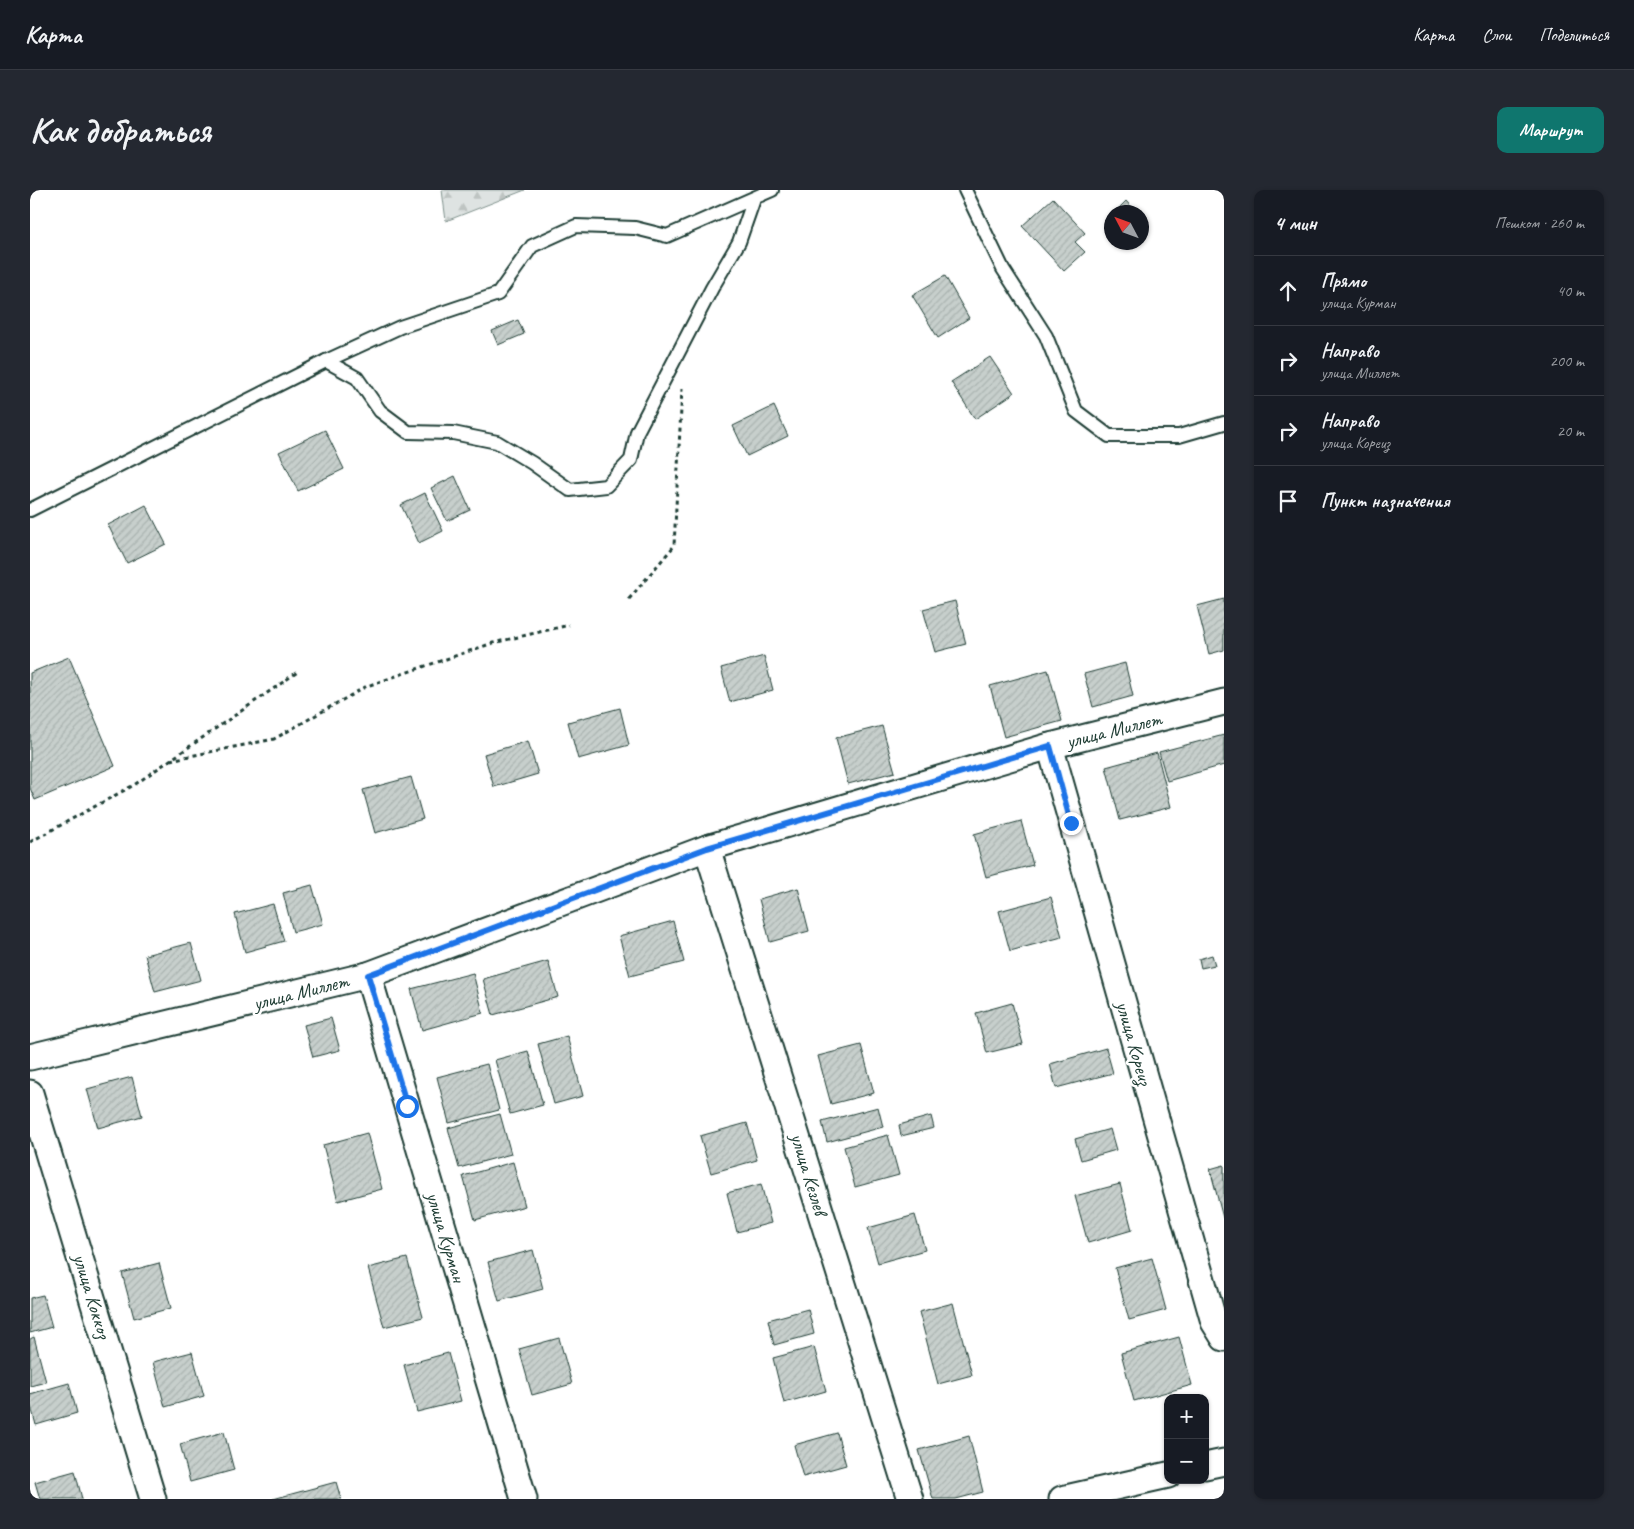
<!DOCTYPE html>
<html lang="ru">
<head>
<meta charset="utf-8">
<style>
  body { margin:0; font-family:Caveat,sans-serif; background:#242831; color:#f1f3f6 }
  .controls { position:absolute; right:15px; bottom:15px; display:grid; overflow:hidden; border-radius:10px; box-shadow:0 1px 4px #0004 }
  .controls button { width:45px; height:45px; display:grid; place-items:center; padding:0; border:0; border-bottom:1px solid #363941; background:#171b24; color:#f1f3f6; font:25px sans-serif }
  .compass { position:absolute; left:1074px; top:15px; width:45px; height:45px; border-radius:50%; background:#171b24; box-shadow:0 1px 4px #0004; rotate:311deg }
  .stop { position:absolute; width:15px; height:15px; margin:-11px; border:4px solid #1a73e8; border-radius:50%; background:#fff }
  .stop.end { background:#1a73e8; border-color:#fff; box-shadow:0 1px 5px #0008 }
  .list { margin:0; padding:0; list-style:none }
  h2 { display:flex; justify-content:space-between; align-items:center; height:65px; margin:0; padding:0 20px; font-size:21px }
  h2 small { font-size:16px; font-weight:400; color:#9ea1a6 }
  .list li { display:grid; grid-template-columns:32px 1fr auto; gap:15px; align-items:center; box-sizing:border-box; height:70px; padding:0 20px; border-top:1px solid #363941 }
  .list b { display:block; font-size:19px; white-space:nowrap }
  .list p { margin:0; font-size:16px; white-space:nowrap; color:#9ea1a6 }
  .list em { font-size:16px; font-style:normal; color:#9ea1a6 }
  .icon { flex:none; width:28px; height:28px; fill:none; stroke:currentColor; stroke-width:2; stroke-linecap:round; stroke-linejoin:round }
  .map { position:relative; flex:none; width:1194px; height:1309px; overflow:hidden; border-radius:10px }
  header { display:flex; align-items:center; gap:30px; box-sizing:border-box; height:70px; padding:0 25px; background:#171b24; border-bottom:1px solid #363941 }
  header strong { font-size:24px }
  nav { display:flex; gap:28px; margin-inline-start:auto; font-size:18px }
  .intro { display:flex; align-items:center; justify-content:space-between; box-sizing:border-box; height:120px; padding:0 30px }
  h1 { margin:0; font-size:35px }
  .button { padding:12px 22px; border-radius:10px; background:#0f766e; color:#fff; font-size:18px; font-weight:700 }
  main { display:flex; gap:30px; padding:0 30px }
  aside { flex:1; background:#171b24; border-radius:10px; box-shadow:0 1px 4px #0004 }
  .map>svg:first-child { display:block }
</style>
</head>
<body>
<header>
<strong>Карта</strong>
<nav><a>Карта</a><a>Слои</a><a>Поделиться</a></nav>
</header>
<div class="intro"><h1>Как добраться</h1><a class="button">Маршрут</a></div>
<main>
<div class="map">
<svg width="1194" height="1309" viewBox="0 0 1194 1309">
  <defs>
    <pattern id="forest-firs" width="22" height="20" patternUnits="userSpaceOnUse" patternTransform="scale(1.25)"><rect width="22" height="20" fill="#dee3e2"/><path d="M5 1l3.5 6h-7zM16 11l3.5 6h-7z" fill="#bec4c2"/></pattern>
    <pattern id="building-hatch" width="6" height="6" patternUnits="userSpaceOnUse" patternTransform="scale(1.25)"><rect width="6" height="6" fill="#c7cfcc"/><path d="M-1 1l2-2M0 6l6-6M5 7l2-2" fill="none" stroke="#aab3b0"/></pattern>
  </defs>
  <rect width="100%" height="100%" fill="#fff"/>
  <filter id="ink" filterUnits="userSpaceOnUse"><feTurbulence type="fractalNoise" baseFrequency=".02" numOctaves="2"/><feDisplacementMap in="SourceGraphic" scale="10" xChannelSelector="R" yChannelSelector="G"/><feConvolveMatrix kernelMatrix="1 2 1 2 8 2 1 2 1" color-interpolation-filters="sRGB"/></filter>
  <g filter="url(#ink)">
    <polygon fill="url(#forest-firs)" stroke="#7e908b" points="412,0 495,0 416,31"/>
    <g fill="url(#building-hatch)" stroke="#1f3d34">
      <polygon points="1023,8 1055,43 1045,52 1055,62 1034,81 992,36"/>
      <polygon points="1096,11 1106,22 1085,22"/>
      <polygon points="915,86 939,128 908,148 882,105"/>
      <polygon points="488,130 494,144 468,155 462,141"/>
      <polygon points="960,167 984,203 945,229 921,192"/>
      <polygon points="744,216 758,246 717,266 703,236"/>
      <polygon points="295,240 314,279 268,301 249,262"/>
      <polygon points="425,286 440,320 417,331 401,298"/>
      <polygon points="395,303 413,341 389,353 371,315"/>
      <polygon points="116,315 136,354 97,373 78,335"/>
      <polygon points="1194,409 1194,460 1179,464 1167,416"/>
      <polygon points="925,411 936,454 905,462 893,419"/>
      <polygon points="734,466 743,500 700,512 691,478"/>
      <polygon points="39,467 85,576 5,610 0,598 0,483"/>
      <polygon points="1095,473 1103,506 1063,517 1054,484"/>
      <polygon points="1018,480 1032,531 974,547 960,496"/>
      <polygon points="590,518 599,555 548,569 538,532"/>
      <polygon points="852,536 865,582 818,594 806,548"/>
      <polygon points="1194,545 1194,575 1137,591 1129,562"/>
      <polygon points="498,551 508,584 464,597 454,564"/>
      <polygon points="1127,563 1141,617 1090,630 1076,577"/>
      <polygon points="381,587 393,629 345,643 333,600"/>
      <polygon points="991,631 1003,675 956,687 944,644"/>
      <polygon points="282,695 293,734 263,742 253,703"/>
      <polygon points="768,698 779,741 740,752 729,709"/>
      <polygon points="1021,707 1032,747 980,761 969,721"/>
      <polygon points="243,714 254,751 215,762 205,724"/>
      <polygon points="643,731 654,772 600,786 589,746"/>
      <polygon points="161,753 171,790 125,802 115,765"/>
      <polygon points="1182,765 1185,775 1171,778 1169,769"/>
      <polygon points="518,771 528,807 463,825 453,789"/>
      <polygon points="443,783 453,823 392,840 381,799"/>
      <polygon points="982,813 993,854 957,863 946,823"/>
      <polygon points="301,828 310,860 283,867 274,835"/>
      <polygon points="537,846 553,906 524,914 508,854"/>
      <polygon points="831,855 844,903 801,914 788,866"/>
      <polygon points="1076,858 1083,883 1026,898 1020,874"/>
      <polygon points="498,861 513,915 480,924 465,870"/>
      <polygon points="457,874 469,920 419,933 407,887"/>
      <polygon points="102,887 112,926 68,938 57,899"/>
      <polygon points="848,917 853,937 797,952 792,932"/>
      <polygon points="470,924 481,964 429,978 418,938"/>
      <polygon points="901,926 904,938 871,946 869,935"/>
      <polygon points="717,933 727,970 681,983 670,946"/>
      <polygon points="1080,939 1086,960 1051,970 1045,949"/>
      <polygon points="337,943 352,999 308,1011 293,955"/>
      <polygon points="858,945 869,985 825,997 814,957"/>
      <polygon points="483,972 495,1016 445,1030 433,986"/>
      <polygon points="1194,975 1194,1028 1193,1028 1180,979"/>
      <polygon points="731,994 741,1033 707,1042 697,1003"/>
      <polygon points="1090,994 1102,1040 1058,1053 1045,1006"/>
      <polygon points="885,1025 895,1060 848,1073 838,1038"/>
      <polygon points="503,1060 513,1099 469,1111 458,1072"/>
      <polygon points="377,1068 393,1127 354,1137 338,1078"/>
      <polygon points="1122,1068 1136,1120 1099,1130 1085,1078"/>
      <polygon points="129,1073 141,1118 104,1128 92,1083"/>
      <polygon points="13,1105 22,1137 0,1143 0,1108"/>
      <polygon points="923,1113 942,1185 908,1194 889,1122"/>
      <polygon points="778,1119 784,1144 744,1155 738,1130"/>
      <polygon points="4,1147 16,1192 0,1196 0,1149"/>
      <polygon points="1149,1147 1162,1195 1104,1211 1091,1163"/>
      <polygon points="529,1148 542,1194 502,1205 489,1159"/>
      <polygon points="784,1157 796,1201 754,1213 743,1168"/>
      <polygon points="162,1162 174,1206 135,1217 123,1172"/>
      <polygon points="418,1163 431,1211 387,1222 374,1175"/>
      <polygon points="39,1193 47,1223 6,1235 0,1213 0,1204"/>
      <polygon points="194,1242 204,1280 160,1292 150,1254"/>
      <polygon points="807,1243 816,1275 773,1287 764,1255"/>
      <polygon points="939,1246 953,1302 926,1309 903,1309 889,1260"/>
      <polygon points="45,1281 52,1309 10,1309 5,1292"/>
      <polygon points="306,1292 311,1309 243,1309"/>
    </g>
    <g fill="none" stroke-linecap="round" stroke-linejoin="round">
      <defs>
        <g id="lane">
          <polyline points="935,0 973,79 1016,146 1046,221 1079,246 1149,246 1194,233"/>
          <polyline points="296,171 327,188 350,221 378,242 423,243 467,252 502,273 540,300 576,296 601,270 607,242 682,98 709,52 724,9"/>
          <polyline points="0,320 296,171 370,137 468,104 502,56 546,36 605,38 637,46 742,0"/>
        </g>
        <g id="street">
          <polyline points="1020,556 1184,1132 1194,1148"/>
          <polyline points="677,658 880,1309"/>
          <polyline points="338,785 494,1309"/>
          <polyline points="0,867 338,785 677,658 1020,556 1194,512"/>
          <polyline points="0,903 123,1309"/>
          <polyline points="1175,1276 1194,1272"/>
          <polyline points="1032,1309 1138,1285"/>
        </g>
      </defs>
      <use href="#lane" stroke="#1f3d34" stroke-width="16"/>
      <use href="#street" stroke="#1f3d34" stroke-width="29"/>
      <g stroke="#1f3d34" stroke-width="3" stroke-dasharray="4 4" stroke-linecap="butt">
        <polyline points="599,409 644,356 652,199"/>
        <polyline points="140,570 244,549 337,496 463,453 539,435"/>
        <polyline points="0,652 104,595 269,481"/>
      </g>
      <use href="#lane" stroke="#fff" stroke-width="12"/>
      <use href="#street" stroke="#fff" stroke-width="25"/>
    </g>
  </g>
  <g fill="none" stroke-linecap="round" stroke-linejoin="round" filter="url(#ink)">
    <polyline stroke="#1a73e8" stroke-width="6" points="377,916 338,785 677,658 1020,556 1041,633"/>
  </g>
  <g text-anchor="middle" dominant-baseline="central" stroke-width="5" stroke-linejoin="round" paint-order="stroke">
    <g font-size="20" fill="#1f3d34" stroke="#fff">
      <text transform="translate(1084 540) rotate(-14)">улица Миллет</text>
      <text transform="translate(271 802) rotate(-14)">улица Миллет</text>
      <text transform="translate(1104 853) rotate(74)">улица Кореиз</text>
      <text transform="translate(779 984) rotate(73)">улица Кезлев</text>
      <text transform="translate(416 1047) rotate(73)">улица Курман</text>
      <text transform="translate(62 1106) rotate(73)">улица Коккоз</text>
    </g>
  </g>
</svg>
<div class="controls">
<button>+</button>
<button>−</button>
</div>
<svg class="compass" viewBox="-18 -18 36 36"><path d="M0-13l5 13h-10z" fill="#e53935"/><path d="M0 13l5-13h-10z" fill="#9ea1a6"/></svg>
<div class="stop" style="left:377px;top:916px"></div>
<div class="stop end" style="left:1041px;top:633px"></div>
</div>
<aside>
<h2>4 мин<small>Пешком · 260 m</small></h2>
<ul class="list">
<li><svg class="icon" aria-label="ahead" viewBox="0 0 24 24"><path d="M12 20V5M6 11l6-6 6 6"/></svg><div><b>Прямо</b><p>улица Курман</p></div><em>40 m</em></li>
<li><svg class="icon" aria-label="right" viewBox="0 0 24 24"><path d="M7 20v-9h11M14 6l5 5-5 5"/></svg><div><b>Направо</b><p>улица Миллет</p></div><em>200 m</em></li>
<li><svg class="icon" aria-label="right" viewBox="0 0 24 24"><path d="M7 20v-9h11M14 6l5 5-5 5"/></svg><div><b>Направо</b><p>улица Кореиз</p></div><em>20 m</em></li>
<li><svg class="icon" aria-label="arrive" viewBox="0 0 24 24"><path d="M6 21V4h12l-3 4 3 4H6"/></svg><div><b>Пункт назначения</b></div></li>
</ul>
</aside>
</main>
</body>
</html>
